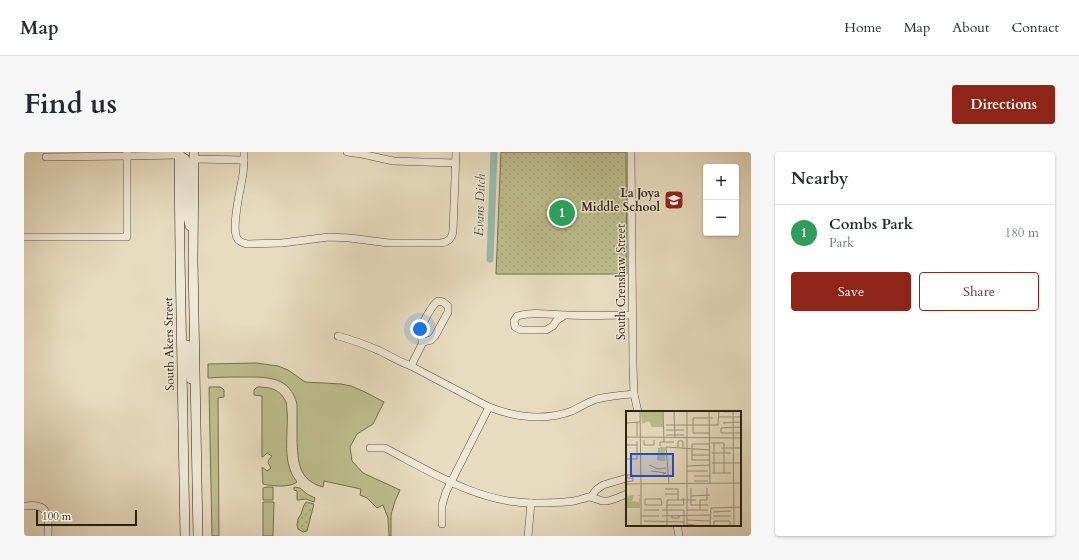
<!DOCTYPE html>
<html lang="en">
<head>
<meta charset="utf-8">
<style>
  body { margin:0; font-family:Cardo,serif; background:#f6f6f7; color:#1f2937 }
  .controls { position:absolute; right:12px; top:12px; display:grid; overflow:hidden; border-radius:4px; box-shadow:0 1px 3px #0004 }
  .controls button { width:36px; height:36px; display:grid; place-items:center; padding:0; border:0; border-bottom:1px solid #e0e1e3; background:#fff; color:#1f2937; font:20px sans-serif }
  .scale { position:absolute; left:12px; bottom:10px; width:101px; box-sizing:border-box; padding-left:4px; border:2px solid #2c2115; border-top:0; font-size:11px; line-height:14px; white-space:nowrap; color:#2c2115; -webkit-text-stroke:3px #f0e8d6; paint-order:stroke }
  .you { position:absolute; left:396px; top:177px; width:14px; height:14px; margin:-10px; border:3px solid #fff; border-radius:50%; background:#1a73e8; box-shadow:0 0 0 6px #1a73e833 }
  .badge { display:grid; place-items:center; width:26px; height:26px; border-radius:50%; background:#8f2418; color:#fff; font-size:13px; font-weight:700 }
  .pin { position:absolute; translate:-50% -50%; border:2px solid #fff; box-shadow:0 1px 4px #0006 }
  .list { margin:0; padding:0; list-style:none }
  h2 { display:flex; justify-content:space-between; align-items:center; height:52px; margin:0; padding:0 16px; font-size:17px }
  h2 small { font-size:13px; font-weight:400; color:#747a83 }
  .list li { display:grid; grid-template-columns:26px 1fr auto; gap:12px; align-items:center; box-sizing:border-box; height:56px; padding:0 16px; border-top:1px solid #e0e1e3 }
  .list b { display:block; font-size:15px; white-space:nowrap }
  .list p { margin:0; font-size:13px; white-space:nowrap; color:#747a83 }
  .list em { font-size:13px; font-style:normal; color:#747a83 }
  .actions { display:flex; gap:8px; padding:12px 16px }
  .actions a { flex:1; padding:9px 0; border:1px solid #8f2418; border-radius:4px; text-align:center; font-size:14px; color:#8f2418 }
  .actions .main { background:#8f2418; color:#fff }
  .map { position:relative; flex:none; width:727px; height:384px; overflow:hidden; border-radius:4px }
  header { display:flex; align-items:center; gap:24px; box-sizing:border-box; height:56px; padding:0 20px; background:#fff; border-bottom:1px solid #e0e1e3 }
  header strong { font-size:19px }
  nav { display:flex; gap:22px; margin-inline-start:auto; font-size:14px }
  .intro { display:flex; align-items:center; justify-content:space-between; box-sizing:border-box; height:96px; padding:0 24px }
  h1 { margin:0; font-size:28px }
  .button { padding:10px 18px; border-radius:4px; background:#8f2418; color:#fff; font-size:14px; font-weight:700 }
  main { display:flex; gap:24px; padding:0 24px }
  aside { flex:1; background:#fff; border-radius:4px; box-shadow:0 1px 3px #0004 }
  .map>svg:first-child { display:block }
</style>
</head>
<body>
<header>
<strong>Map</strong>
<nav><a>Home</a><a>Map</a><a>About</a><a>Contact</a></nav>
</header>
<div class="intro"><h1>Find us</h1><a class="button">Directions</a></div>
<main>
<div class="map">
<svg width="727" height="384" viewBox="0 0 727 384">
  <defs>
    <pattern id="park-dots" width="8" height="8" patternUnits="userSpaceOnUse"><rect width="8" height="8" fill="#bebe8d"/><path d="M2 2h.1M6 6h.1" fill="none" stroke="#a3a379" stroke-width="1.8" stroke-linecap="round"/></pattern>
  </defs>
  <rect width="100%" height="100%" fill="#e8dcc0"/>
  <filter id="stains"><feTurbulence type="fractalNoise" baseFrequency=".005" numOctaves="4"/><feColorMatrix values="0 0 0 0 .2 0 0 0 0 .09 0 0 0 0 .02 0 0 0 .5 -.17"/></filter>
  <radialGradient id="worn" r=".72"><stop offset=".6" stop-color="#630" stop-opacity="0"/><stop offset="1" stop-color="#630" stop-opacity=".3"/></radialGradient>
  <g fill="#bebe8d" stroke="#757051">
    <path d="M232 211 254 214 264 218 281 230 317 232 327 234 341 240 360 250 349 272 333 282 326 295 328 309 339 321 376 338 371 349 367 363V384H365L364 366 359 353 353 356 343 346 336 343 337 337 300 329 299 335C274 328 274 310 273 287 273 276 273 264 273 252 266 225 245 225 221 225 209 225 197 225 184 226V212Z"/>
    <polygon points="185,235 196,235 198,236 200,238 200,245 194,246 195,384 188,384"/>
    <path d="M233 235C246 235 256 237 262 250 267 276 255 308 273 330 266 336 247 334 239 332L238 315 243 319 247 316C243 309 243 310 248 304L243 301 240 304 238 305V244L230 243V238Z"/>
    <polygon points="243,335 249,335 249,348 239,348 239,336"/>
    <polygon points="270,335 276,336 283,342 291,346 290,350 282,347 273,348 273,339 270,338"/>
    <polygon points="239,350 250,350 249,384 239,384"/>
  </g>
  <g fill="url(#park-dots)" stroke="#757051">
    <polygon points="477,0 602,0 603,122 472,122"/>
    <polygon points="282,350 290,352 283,379 279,380 274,377 273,373 274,367 277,362 280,353"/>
  </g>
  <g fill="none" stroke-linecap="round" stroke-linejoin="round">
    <polyline stroke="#98bcae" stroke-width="7" points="466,107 470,0"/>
    <defs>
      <g id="street">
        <path d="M220 0C220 7 220 15 219 22 217 35 207 75 213 86 215 90 219 91 223 92L258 91 305 85 326 86 365 91H417C425 90 428 86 429 79L432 0"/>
        <polyline points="323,0 338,2 369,9 431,11"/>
        <polyline points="607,0 609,214 610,242 614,260"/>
        <polyline points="22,5 103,4 155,3"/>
        <polyline points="170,7 220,8"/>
        <polyline points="0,85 103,85 103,0"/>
        <path d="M414 149 419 150 424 154V160L411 184 407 188 399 190C397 186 396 182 397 177 399 170 408 153 414 149Z"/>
        <path d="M541 163 533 168 529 174 522 178H497L491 175 490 169 493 164C509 159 527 163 543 163 565 164 587 163 608 163"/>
        <path d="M314 184C329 188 342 193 356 199 366 204 376 210 387 214L465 255C491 265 521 269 548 259 556 255 564 250 573 247 585 244 598 243 610 242"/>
        <polyline points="387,214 399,190"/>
        <path d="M346 296H361C407 320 455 351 508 351 522 351 537 351 550 349 555 348 560 346 565 345 570 345 575 349 580 349 586 350 597 344 603 342"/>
        <polyline points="567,345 572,338 579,333 603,326"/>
        <path d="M0 354C4 354 9 353 13 354 27 356 24 374 24 384"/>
        <polyline points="418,372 418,353 422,340 465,255"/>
        <polyline points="653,373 655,384"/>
        <polyline points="504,384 507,351"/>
      </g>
      <g id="secondary">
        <polyline points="155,0 156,103 161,384"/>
        <polyline points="170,0 169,109 174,384"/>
        <polyline points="155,3 161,7 163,13 163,60 166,74"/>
        <polyline points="163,193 165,221 167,227"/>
      </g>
    </defs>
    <use href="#street" stroke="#5b5040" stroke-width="8"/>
    <use href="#secondary" stroke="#2c2115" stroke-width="10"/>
    <use href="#street" stroke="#f0e8d6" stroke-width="7"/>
    <use href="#secondary" stroke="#f0e8d6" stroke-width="9"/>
  </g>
  <defs>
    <symbol id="school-square" viewBox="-11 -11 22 22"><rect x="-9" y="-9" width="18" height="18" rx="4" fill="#8f2418" stroke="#f0e8d6"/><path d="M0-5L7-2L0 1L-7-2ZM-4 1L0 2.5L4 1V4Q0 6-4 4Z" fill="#fff"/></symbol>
  </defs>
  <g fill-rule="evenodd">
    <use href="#school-square" x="639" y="37" width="22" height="22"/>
  </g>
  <g text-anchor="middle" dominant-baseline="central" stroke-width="3" stroke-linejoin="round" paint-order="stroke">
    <g font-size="12" font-weight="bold" fill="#2c2115" stroke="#f0e8d6" text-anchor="end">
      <text x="636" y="41">La Joya<tspan x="636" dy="14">Middle School</tspan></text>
    </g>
    <g font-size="12" fill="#2c2115" stroke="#f0e8d6">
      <text transform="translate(597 130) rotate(-90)">South Crenshaw Street</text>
      <text transform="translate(145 192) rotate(-91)">South Akers Street</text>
    </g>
    <g font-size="13" font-style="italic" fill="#4c5043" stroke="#f0e8d6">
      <text transform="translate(456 53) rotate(-88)">Evans Ditch</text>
    </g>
  </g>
  <g transform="translate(602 259)">
    <rect width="115" height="115" fill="#e8dcc0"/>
    <path d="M15 0 37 1V16H26L23 10 16 13ZM8 84 6 90H3L13 91 14 85 11 84H14V97H0V85Z" fill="#bebe8d"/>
    <path d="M34 36H39V50H32Z" fill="#bebe8d"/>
    <path fill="none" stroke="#98bcae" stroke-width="2" d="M32 49 33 37"/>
    <path fill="none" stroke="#9d917c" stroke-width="1" d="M14 0 15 74M37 0 38 31M48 0 49 27M61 0V115M83 0 84 73M107 0 108 115M98 1 114 0M92 6H115M11 11V25M0 12 14 11M97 12 115 11M40 14H92L93 0M115 16 95 17V22H115M40 19H58M84 22H67V7H87M40 24H58M0 26 115 27M18 29V34H28V29M0 30 1 34H11M85 32H98V62M88 32V62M84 33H66V49H84M34 35V31H48M52 36V30H57V36M95 37H115M86 42H105M66 44H84M0 48H11V30M86 52H115M23 54 32 58 40 57M61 55 84 54M25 60 40 62 37 63M61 60H82M86 62H105M68 65H84M68 70H82M0 71 7 70V64H1V67H7M0 73 115 72M43 73 40 36 84 39M15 74V115M65 77V94H82M39 78H52V89M39 83H52M65 85 84 84M19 88H35L36 94H19ZM41 94H58L57 87M18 99H33M36 99H58V115M61 99H82M74 99V89H81V77M87 101 105 100M46 104V107H53V104M15 105H33M36 105 84 104M87 105H105M61 109 84 110M18 110 58 111M61 113 75 115M41 115V89H70M84 115 85 97 115 96M88 115V110H104V115"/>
    <path fill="#1d4ed8" fill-opacity="0.15" stroke="#1d4ed8" stroke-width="2" d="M5 43H47V65H5Z"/>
    <rect width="115" height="115" fill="none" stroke="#2c2115" stroke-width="2"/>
  </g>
  <rect width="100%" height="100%" filter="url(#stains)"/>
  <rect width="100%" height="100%" fill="url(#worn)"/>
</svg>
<div class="controls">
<button>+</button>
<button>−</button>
</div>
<div class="scale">100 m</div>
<div class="you"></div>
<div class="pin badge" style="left:538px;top:61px;background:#2e9e5b">1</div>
</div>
<aside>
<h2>Nearby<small></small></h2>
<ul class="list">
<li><span class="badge" style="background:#2e9e5b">1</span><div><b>Combs Park</b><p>Park</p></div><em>180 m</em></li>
</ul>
<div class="actions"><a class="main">Save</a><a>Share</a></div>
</aside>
</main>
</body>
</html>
